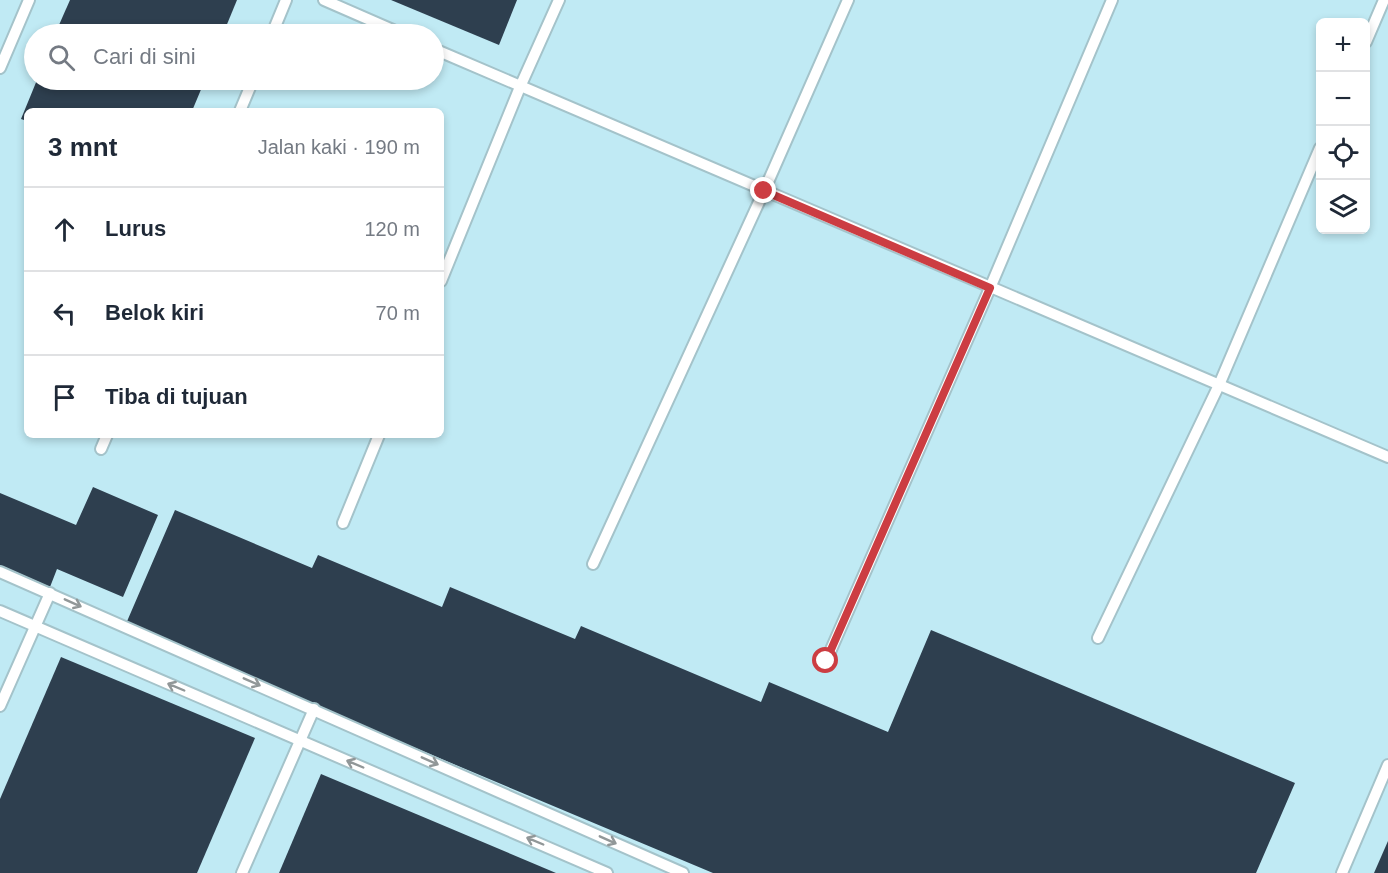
<!DOCTYPE html>
<html lang="id">
<head>
<meta charset="utf-8">
<style>
  body { margin:0; font-family:Arial,sans-serif; background:#f6f6f7; color:#1f2937 }
  .controls { position:absolute; right:18px; top:18px; display:grid; overflow:hidden; border-radius:9px; box-shadow:0 3px 9px #0003 }
  .controls button { width:54px; height:54px; display:grid; place-items:center; padding:0; border:0; border-bottom:2px solid #e0e1e3; background:#fff; color:#1f2937; font:30px sans-serif }
  .stop { position:absolute; width:18px; height:18px; margin:-14px; border:4px solid #cc3d42; border-radius:50%; background:#fff }
  .stop.end { background:#cc3d42; border-color:#fff; box-shadow:0 2px 6px #0008 }
  .list { margin:0; padding:0; list-style:none }
  h2 { display:flex; justify-content:space-between; align-items:center; height:78px; margin:0; padding:0 24px; font-size:26px }
  h2 small { font-size:20px; font-weight:400; color:#747a83 }
  .list li { display:grid; grid-template-columns:39px 1fr auto; gap:18px; align-items:center; box-sizing:border-box; height:84px; padding:0 24px; border-top:2px solid #e0e1e3 }
  .list b { display:block; font-size:22px; white-space:nowrap }
  .list em { font-size:20px; font-style:normal; color:#747a83 }
  .icon { flex:none; width:33px; height:33px; fill:none; stroke:currentColor; stroke-width:2; stroke-linecap:round; stroke-linejoin:round }
  .map { position:relative; flex:none; width:1388px; height:873px; overflow:hidden }
  .search { position:absolute; background:#fff; box-shadow:0 3px 9px #0003; left:24px; top:24px; width:420px; height:66px; display:flex; align-items:center; gap:15px; box-sizing:border-box; padding:0 21px; border-radius:33px; color:#747a83; font-size:22px }
  .panel { position:absolute; background:#fff; box-shadow:0 3px 9px #0003; left:24px; top:108px; width:420px; height:330px; border-radius:9px }
  .map>svg:first-child { display:block }
</style>
</head>
<body>
<div class="map">
<svg width="1388" height="873" viewBox="0 0 1388 873">
  <rect width="100%" height="100%" fill="#d4f4fc"/>
  <path fill="#c0eaf4" fill-rule="evenodd" d="M0 0H1388V873H0ZM1320 22H1366V230H1320ZM34 34H434V80H34ZM27 111H441V435H27Z"/>
  <g fill="#2e3f4f">
    <polygon points="70,0 237,0 223,34 55,34"/>
    <polygon points="391,0 517,0 499,45"/>
    <polygon points="37,80 205,80 192,111 27,111 27,121 21,119"/>
    <polygon points="93,487 158,515 123,597 57,569 50,587 0,565 0,493 76,525"/>
    <polygon points="175,510 312,568 318,555 442,607 450,587 575,639 581,626 761,702 769,682 888,732 931,630 1295,783 1256,873 713,873 125,626"/>
    <polygon points="61,657 255,738 197,873 0,873 0,799"/>
    <polygon points="321,774 556,873 279,873"/>
    <polygon points="1388,841 1388,873 1374,873"/>
  </g>
  <g fill="none" stroke-linecap="round" stroke-linejoin="round">
    <defs>
      <g id="service">
        <polyline points="324,0 402,34"/>
        <polyline points="272,34 286,0"/>
        <polyline points="1366,42 1384,0"/>
        <polyline points="434,49 1388,457"/>
        <polyline points="0,68 29,0"/>
        <polyline points="240,111 253,80"/>
        <polyline points="441,281 520,87 559,0"/>
        <polyline points="101,449 107,435"/>
        <polyline points="343,523 379,435"/>
        <polyline points="593,564 764,191 848,0"/>
        <polyline points="0,572 683,873"/>
        <polyline points="0,611 607,873"/>
        <polyline points="1098,638 1219,385 1320,148"/>
        <polyline points="826,661 990,288 1112,0"/>
        <polyline points="0,706 50,593"/>
        <polyline points="242,873 314,709"/>
        <polyline points="1342,873 1388,765"/>
      </g>
    </defs>
    <use href="#service" stroke="#a4c3ca" stroke-width="14"/>
    <use href="#service" stroke="#fff" stroke-width="10"/>
  </g>
  <defs><path id="oneway-shaft" d="M-6 0H5M1.5-3L5.5 0L1.5 3" fill="none" stroke-width="1.6" stroke-linecap="round" stroke-linejoin="round" transform="scale(1.5)"/></defs>
  <g stroke="#919798">
    <use href="#oneway-shaft" transform="translate(73 603) rotate(24)"/>
    <use href="#oneway-shaft" transform="translate(252 682) rotate(24)"/>
    <use href="#oneway-shaft" transform="translate(176 687) rotate(-157)"/>
    <use href="#oneway-shaft" transform="translate(430 761) rotate(24)"/>
    <use href="#oneway-shaft" transform="translate(355 764) rotate(-157)"/>
    <use href="#oneway-shaft" transform="translate(608 840) rotate(24)"/>
    <use href="#oneway-shaft" transform="translate(535 841) rotate(-157)"/>
  </g>
  <g fill="none" stroke-linecap="round" stroke-linejoin="round">
    <polyline stroke="#cc3d42" stroke-width="8" points="764,191 990,288 826,661"/>
  </g>
</svg>
<div class="controls">
<button>+</button>
<button>−</button>
<button><svg class="icon" aria-label="locate" viewBox="0 0 24 24"><circle cx="12" cy="12" r="6"/><path d="M12 2v4M12 18v4M2 12h4M18 12h4"/></svg></button>
<button><svg class="icon" aria-label="layers" viewBox="0 0 24 24"><path d="M12 4l9 5-9 5-9-5zM3 14l9 5 9-5"/></svg></button>
</div>
<div class="stop" style="left:826px;top:661px"></div>
<div class="stop end" style="left:764px;top:191px"></div>
<div class="search"><svg class="icon" aria-label="search" viewBox="0 0 24 24"><circle cx="10" cy="10" r="6"/><path d="M15 15l6 6"/></svg>Cari di sini</div>
<section class="panel">
<h2>3 mnt<small>Jalan kaki · 190 m</small></h2>
<ul class="list">
<li><svg class="icon" aria-label="ahead" viewBox="0 0 24 24"><path d="M12 20V5M6 11l6-6 6 6"/></svg><div><b>Lurus</b></div><em>120 m</em></li>
<li><svg class="icon" aria-label="left" viewBox="0 0 24 24"><path d="M17 20v-9H6M10 6l-5 5 5 5"/></svg><div><b>Belok kiri</b></div><em>70 m</em></li>
<li><svg class="icon" aria-label="arrive" viewBox="0 0 24 24"><path d="M6 21V4h12l-3 4 3 4H6"/></svg><div><b>Tiba di tujuan</b></div></li>
</ul>
</section>
</div>
</body>
</html>
